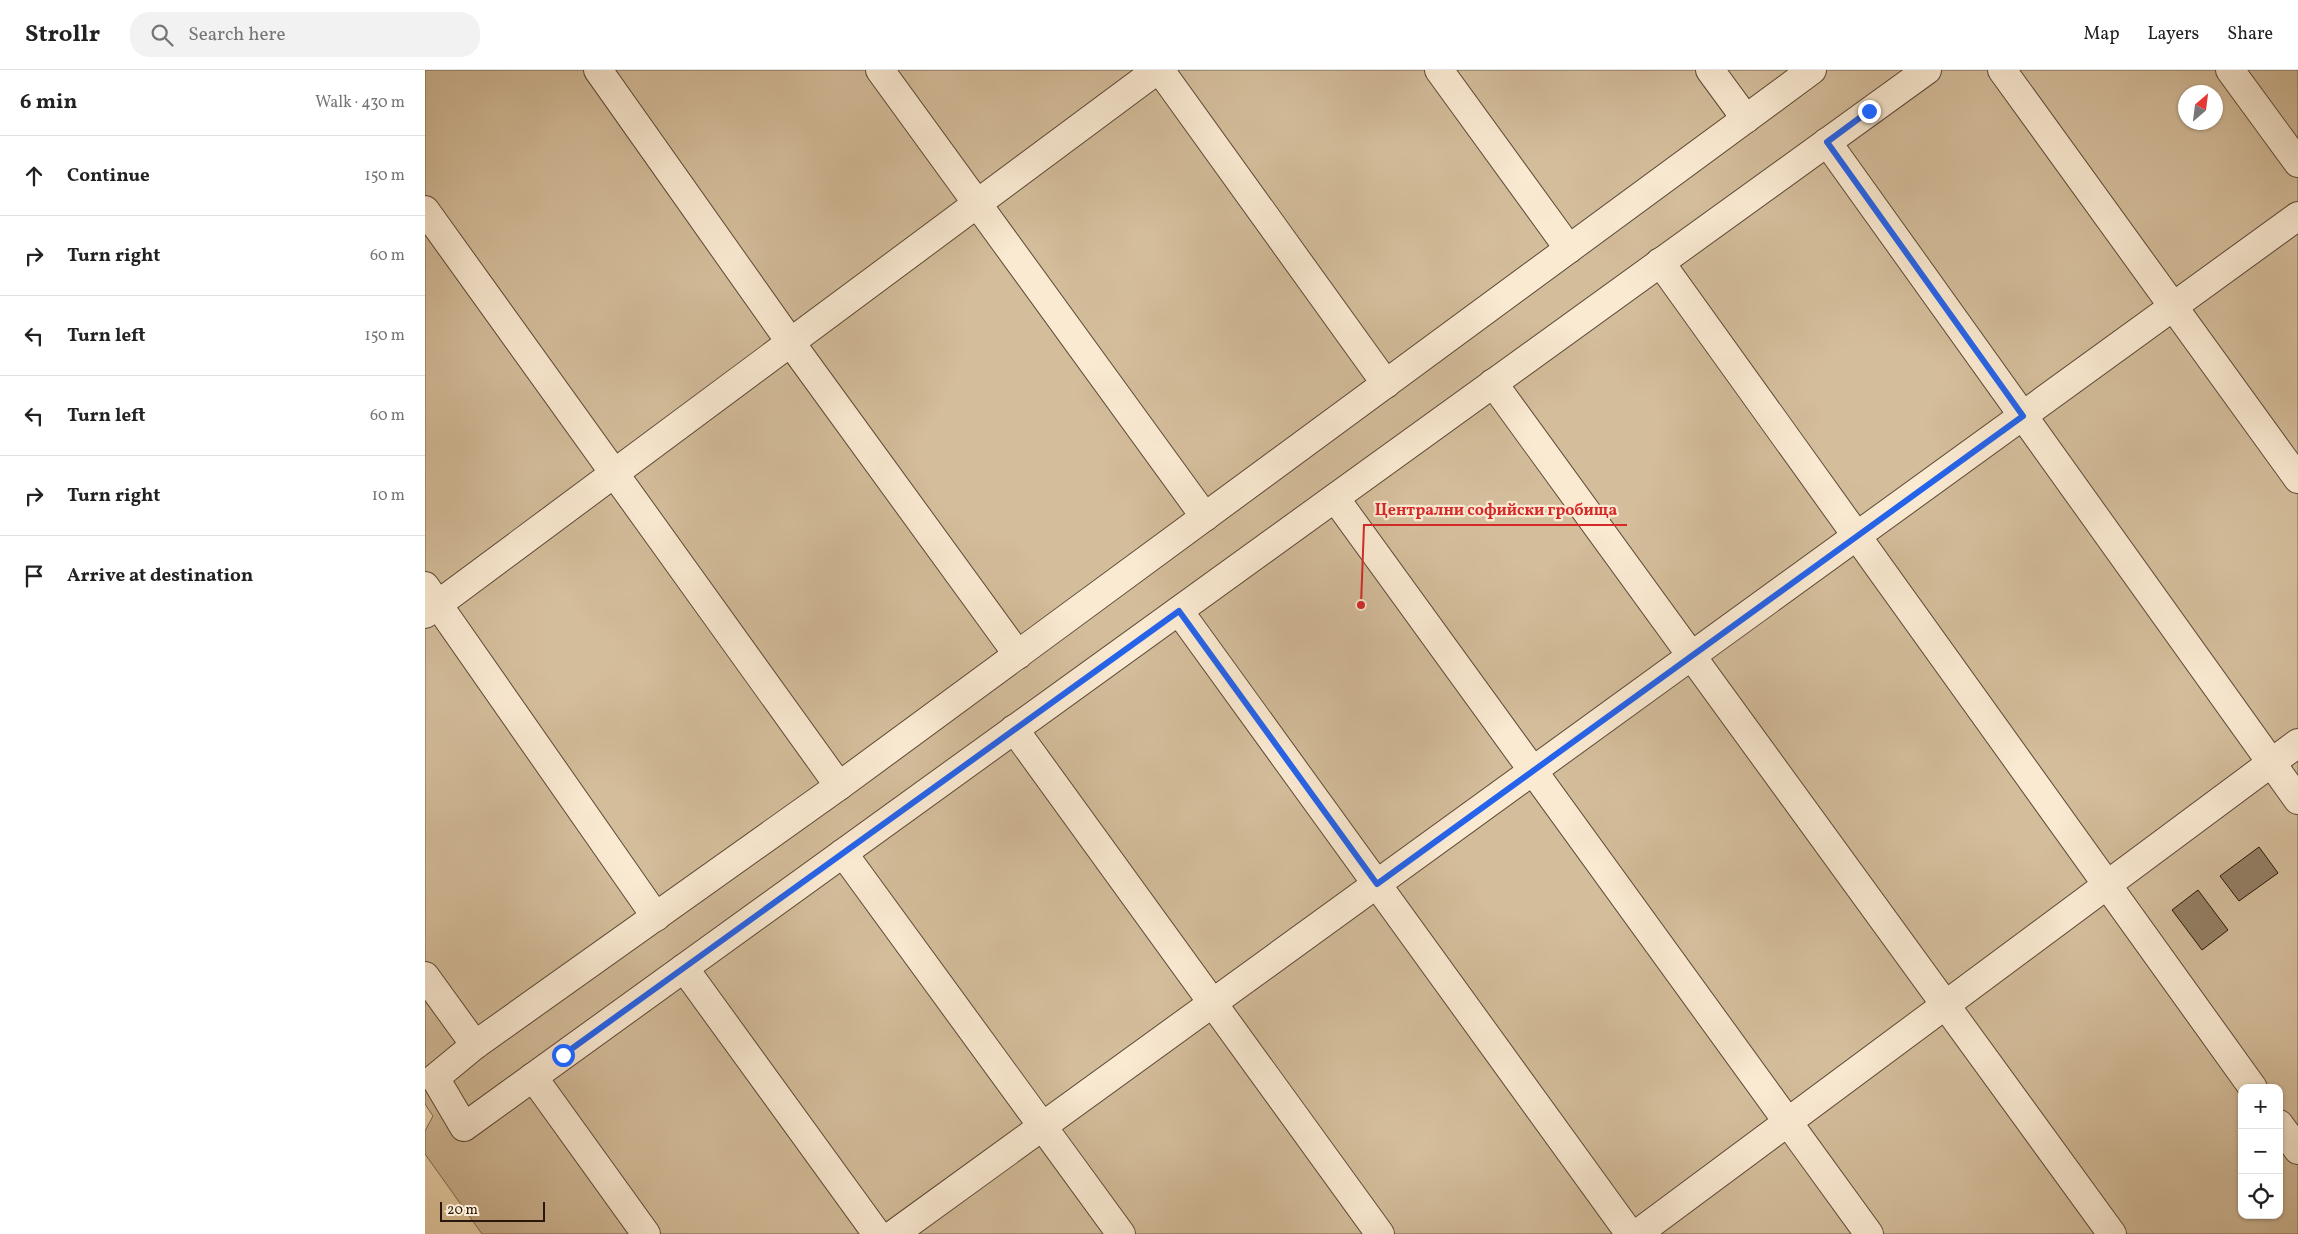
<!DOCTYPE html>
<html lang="en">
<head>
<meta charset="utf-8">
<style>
  body { margin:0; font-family:Vollkorn,serif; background:#f2f2f2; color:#222 }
  .controls { position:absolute; right:15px; bottom:15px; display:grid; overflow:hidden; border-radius:10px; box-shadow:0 1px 4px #0004 }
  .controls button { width:45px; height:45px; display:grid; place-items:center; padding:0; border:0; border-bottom:1px solid #e0e0e0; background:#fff; color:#222; font:25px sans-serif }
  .compass { position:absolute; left:1753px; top:15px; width:45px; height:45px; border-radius:50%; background:#fff; box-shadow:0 1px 4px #0004; rotate:28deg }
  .scale { position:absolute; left:15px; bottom:12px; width:105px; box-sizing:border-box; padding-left:5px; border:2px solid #29170b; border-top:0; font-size:14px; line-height:18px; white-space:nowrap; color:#29170b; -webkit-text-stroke:4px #faead2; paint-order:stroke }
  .stop { position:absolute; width:15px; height:15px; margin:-11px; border:4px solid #2563eb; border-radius:50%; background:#fff }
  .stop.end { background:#2563eb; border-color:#fff; box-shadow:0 1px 5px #0008 }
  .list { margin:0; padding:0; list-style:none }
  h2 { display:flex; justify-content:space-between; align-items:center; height:65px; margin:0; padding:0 20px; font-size:21px }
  h2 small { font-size:16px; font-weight:400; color:#767676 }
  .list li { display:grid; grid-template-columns:32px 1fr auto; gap:15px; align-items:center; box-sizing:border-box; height:80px; padding:0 20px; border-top:1px solid #e0e0e0 }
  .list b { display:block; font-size:19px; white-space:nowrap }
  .list em { font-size:16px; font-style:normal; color:#767676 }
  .icon { flex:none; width:28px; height:28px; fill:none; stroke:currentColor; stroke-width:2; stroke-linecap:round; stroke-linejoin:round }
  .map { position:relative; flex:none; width:1873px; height:1164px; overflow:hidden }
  header { display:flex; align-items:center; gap:30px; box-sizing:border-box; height:70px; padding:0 25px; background:#fff; border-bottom:1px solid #e0e0e0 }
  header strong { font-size:24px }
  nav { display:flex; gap:28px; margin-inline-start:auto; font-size:18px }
  .search { width:350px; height:45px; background:#f2f2f2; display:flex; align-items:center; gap:12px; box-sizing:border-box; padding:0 18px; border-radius:20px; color:#767676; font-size:19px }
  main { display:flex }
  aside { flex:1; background:#fff }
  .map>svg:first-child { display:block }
</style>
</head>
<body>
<header>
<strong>Strollr</strong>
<div class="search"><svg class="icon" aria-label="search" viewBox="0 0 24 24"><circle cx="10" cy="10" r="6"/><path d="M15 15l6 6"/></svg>Search here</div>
<nav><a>Map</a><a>Layers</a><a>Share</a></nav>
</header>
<main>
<aside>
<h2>6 min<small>Walk · 430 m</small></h2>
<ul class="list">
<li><svg class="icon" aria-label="ahead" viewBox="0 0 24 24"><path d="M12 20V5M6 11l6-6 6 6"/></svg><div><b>Continue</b></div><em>150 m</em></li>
<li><svg class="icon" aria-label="right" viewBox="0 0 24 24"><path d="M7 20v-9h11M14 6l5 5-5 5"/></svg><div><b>Turn right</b></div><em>60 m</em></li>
<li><svg class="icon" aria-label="left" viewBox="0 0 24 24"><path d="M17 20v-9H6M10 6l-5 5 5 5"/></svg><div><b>Turn left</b></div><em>150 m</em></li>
<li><svg class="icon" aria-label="left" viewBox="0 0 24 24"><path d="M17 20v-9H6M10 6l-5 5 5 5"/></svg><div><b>Turn left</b></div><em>60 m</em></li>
<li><svg class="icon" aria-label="right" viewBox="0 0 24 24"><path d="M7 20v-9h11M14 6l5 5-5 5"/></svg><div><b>Turn right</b></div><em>10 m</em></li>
<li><svg class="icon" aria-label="arrive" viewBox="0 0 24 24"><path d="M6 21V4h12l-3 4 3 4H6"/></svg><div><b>Arrive at destination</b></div></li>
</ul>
</aside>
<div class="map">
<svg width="1873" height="1164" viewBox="0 0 1873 1164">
  <rect width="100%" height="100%" fill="#f7dfb9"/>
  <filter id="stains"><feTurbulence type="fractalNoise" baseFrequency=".004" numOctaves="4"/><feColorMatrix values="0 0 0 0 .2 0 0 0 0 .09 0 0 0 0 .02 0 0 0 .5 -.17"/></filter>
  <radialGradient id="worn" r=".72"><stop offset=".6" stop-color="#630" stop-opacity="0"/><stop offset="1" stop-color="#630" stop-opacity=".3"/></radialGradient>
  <path fill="#d4bd9b" stroke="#7e6a53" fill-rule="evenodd" d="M0 0H1873V1164H57L0 1084V1061L8 1046 0 1034ZM1760 22H1790V52H1760ZM1817 1018H1854V1145H1817Z"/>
  <g fill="#947f65" stroke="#29170b">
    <polygon points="1834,777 1853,803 1814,831 1795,806"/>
    <polygon points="1773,820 1803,860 1777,880 1747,840"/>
  </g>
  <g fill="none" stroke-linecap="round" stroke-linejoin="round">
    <defs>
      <g id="minor">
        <polyline points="173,0 366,273 593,585"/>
        <polyline points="455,0 780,447"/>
        <polyline points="735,0 961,314"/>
        <polyline points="1014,0 1144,179"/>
        <polyline points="1285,0 1321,49"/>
        <polyline points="1387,0 414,716 50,975 10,1008 39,1057 1502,0"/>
        <polyline points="1577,0 1873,409"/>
        <polyline points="1805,0 1873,93"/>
        <polyline points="1402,72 1873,730"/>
        <polyline points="0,140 414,716"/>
        <polyline points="1235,192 1828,1018"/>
        <polyline points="1068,313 1687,1164"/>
        <polyline points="910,428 1444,1164"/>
        <polyline points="0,516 231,847"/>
        <polyline points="754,541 1205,1164"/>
        <polyline points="0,544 732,0"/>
        <polyline points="589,659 955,1164"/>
        <polyline points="418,783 696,1164"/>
        <polyline points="259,898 452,1164"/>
        <polyline points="0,906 50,975"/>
        <polyline points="108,1007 221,1164"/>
        <polyline points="1854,1054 1873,1080"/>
        <polyline points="469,1164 1873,146"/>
        <polyline points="1212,1164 1873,673"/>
      </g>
    </defs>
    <use href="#minor" stroke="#5c4936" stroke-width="30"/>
    <use href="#minor" stroke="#faead2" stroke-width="28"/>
  </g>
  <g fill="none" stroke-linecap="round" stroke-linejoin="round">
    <polyline stroke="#2563eb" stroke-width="6" points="138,985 754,541 952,814 1598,346 1402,72 1444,41"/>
  </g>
  <path fill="none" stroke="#d62828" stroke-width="2" d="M936 535L939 455H1202"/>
  <circle fill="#d62828" stroke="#faead2" stroke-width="2" cx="936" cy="535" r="5"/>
  <g font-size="16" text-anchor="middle" font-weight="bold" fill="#d62828" stroke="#faead2" stroke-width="4.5" stroke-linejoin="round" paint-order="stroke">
    <text x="1071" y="445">Централни софийски гробища</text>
  </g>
  <rect width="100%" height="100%" filter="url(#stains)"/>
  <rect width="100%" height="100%" fill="url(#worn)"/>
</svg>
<div class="controls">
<button>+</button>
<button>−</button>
<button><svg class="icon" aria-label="locate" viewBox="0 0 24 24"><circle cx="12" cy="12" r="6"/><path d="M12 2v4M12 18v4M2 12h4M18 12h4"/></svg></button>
</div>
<svg class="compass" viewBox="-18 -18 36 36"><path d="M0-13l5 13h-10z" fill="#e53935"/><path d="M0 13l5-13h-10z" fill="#767676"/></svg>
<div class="scale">20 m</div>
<div class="stop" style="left:138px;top:985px"></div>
<div class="stop end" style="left:1444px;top:41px"></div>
</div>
</main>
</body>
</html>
